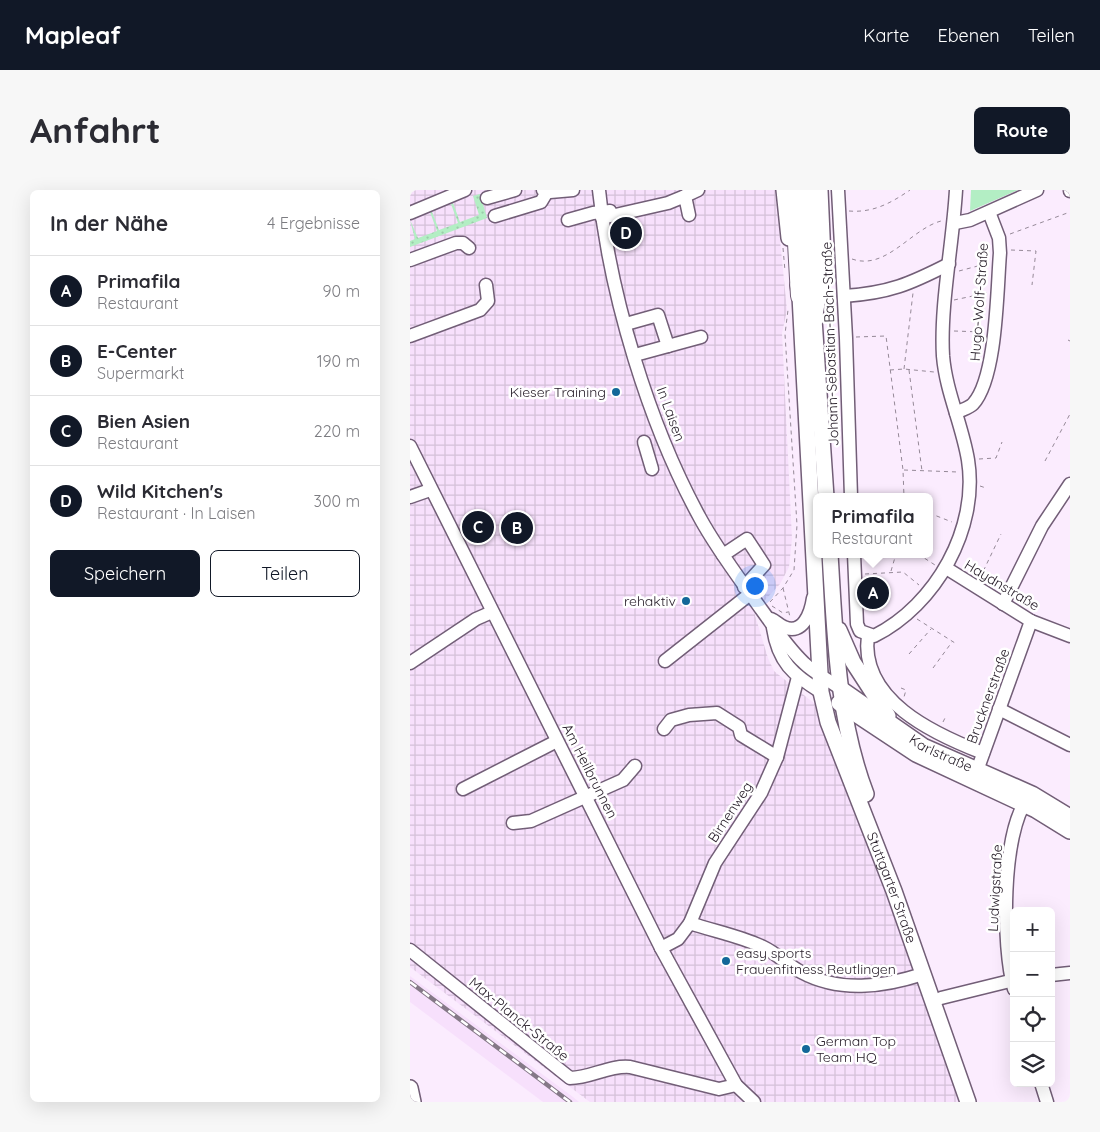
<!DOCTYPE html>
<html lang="de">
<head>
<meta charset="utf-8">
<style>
  body { margin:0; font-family:Quicksand,sans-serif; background:#f7f7f7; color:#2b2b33 }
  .controls { position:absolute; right:15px; bottom:15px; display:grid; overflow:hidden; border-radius:8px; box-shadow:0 5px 20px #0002 }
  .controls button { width:45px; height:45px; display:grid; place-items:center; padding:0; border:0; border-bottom:1px solid #e1e1e2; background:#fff; color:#2b2b33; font:25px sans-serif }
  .you { position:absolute; left:344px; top:395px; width:18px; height:18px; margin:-12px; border:4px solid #fff; border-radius:50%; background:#1a73e8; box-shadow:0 0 0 8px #1a73e833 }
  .badge { display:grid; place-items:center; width:32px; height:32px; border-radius:50%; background:#111827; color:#fff; font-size:16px; font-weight:700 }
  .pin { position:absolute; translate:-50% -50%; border:2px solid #fff; box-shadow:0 1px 5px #0006 }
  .popup { position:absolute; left:403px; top:303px; width:120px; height:65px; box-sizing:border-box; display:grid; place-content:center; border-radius:8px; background:#fff; filter:drop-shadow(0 1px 4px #0005); font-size:16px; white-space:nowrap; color:#7c7c81 }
  .popup b { font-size:19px; color:#2b2b33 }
  .popup::after { content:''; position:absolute; left:50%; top:100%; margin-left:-10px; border:10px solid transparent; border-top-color:#fff }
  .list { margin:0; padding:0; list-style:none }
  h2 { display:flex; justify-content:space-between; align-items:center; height:65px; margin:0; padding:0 20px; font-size:21px }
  h2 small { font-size:16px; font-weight:400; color:#7c7c81 }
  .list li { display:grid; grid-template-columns:32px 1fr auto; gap:15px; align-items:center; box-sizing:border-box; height:70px; padding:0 20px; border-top:1px solid #e1e1e2 }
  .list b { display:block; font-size:19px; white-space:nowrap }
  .list p { margin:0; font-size:16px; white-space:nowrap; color:#7c7c81 }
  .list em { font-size:16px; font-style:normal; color:#7c7c81 }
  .actions { display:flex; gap:10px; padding:15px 20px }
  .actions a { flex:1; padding:11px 0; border:1px solid #111827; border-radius:8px; text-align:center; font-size:18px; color:#111827 }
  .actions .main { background:#111827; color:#fff }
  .icon { flex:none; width:28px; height:28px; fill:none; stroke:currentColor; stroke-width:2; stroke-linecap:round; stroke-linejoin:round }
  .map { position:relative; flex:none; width:660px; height:912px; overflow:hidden; border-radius:8px }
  header { display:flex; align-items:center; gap:30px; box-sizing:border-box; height:70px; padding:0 25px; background:#111827; color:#fff }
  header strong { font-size:24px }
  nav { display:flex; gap:28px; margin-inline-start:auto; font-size:18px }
  .intro { display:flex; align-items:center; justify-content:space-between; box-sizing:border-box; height:120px; padding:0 30px }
  h1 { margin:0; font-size:35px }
  .button { padding:12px 22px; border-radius:8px; background:#111827; color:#fff; font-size:18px; font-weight:700 }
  main { display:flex; gap:30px; padding:0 30px }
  aside { flex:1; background:#fff; border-radius:8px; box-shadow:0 5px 20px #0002 }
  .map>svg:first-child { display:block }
</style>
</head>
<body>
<header>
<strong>Mapleaf</strong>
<nav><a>Karte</a><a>Ebenen</a><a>Teilen</a></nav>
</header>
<div class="intro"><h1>Anfahrt</h1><a class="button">Route</a></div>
<main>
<aside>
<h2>In der Nähe<small>4 Ergebnisse</small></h2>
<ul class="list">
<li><span class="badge">A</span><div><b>Primafila</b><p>Restaurant</p></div><em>90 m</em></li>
<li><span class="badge">B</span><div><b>E-Center</b><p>Supermarkt</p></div><em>190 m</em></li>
<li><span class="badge">C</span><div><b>Bien Asien</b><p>Restaurant</p></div><em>220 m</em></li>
<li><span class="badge">D</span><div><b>Wild Kitchen's</b><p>Restaurant · In Laisen</p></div><em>300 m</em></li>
</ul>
<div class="actions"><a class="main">Speichern</a><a>Teilen</a></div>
</aside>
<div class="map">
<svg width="660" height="912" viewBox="0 0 660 912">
  <defs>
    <pattern id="industrial-grid" width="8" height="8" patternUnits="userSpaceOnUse" patternTransform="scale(1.25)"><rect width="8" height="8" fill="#f7e0fc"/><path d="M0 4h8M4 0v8" fill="none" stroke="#d4c0d8"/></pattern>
    <pattern id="grass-dots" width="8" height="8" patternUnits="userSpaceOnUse" patternTransform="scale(1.25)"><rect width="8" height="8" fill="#b3eec4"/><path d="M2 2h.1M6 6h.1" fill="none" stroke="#9acca9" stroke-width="1.8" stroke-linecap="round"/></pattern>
  </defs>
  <rect width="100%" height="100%" fill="#fbecfe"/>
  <polygon fill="#f7e0fc" points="0,786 163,907 169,912 133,912 0,812"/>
  <polygon fill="url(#industrial-grid)" points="0,0 365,0 377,120 372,143 382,349 379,377 370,394 344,422 358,468 364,481 405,514 439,610 507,781 550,912 180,912 0,777"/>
  <polygon fill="url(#grass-dots)" points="70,4 77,28 0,57 0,51 5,49 0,30 8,48 27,41 20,22 22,22 29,40 48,33 41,14 43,13 50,32 69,25 63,6"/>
  <polygon fill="#b3eec4" points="561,0 608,0 560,21"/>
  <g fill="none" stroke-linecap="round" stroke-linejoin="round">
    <defs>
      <g id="minor">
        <polyline points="133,0 140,2 163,0"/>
        <path d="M189 0C200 106 239 235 290 328 308 361 330 389 351 419 365 438 377 457 394 473 404 483 419 490 431 499"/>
        <polyline points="428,0 436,148 441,307"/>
        <polyline points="660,0 660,1"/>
        <polyline points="275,6 288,0"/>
        <polyline points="77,8 105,0"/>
        <polyline points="0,23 55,0"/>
        <polyline points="85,26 131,12 137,2"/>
        <polyline points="192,28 258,13 275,6 279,25"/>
        <polyline points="158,30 183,23 200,21"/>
        <polyline points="545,33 560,30 627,0"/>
        <polyline points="0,70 46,53 53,53 59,58"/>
        <path d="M434 106C479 103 500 94 539 74"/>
        <polyline points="216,134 248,125 258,156"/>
        <polyline points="0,146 70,120 78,111 76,95"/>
        <polyline points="225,165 291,147"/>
        <path d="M546 223C551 220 559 218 563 214 587 188 587 98 590 63L589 48 579 22"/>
        <polyline points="234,252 242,279"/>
        <polyline points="0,256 251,758 326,895 344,912"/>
        <polyline points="0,307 20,300"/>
        <path d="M444 364 447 434 450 441 464 446C526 415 569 338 558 270 552 234 536 202 533 166 530 115 543 53 546 0"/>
        <polyline points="313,365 337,349 354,375 334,397"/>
        <polyline points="536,378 621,431 660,446"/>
        <polyline points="593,414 632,336 660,294"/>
        <path d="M361 429C366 431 369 435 374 437 393 446 401 422 403 408"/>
        <path d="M363 438C368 472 383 485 411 502"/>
        <path d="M458 445C449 510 524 544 573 563"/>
        <polyline points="255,471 340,404"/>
        <polyline points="0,473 66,429 82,422"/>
        <polyline points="589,519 660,555"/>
        <polyline points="254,539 261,530 279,525 307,523 329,537 331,545 367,567"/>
        <polyline points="564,589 621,431"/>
        <polyline points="53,599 147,551"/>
        <polyline points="103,633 121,631 213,590 225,576"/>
        <path d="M280 733C303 741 330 746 353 757 366 763 378 775 391 782 430 803 473 797 513 784"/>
        <polyline points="251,758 268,749 280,733 305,673 351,603 367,567 388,487"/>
        <path d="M0 760 160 888C181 888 199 875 220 877L309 899 326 895"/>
        <polyline points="641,785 660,783"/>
        <path d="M604 799C592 757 591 643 618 608"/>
        <polyline points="531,808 604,790"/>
        <polyline points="631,893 637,912"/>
      </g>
      <g id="major">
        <polyline points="374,0 379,48"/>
        <polyline points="410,0 413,68 412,89 404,129 416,307"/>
        <path id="s1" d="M388 95 390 106 411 502 418 532 484 701 558 912"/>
        <path d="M420 364C425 445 427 528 456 604"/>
        <polyline points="429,440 443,472 478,526"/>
        <path id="s2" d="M431 499 513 556 622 604 660 627"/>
        <polyline points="429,513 506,564 626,620 660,641"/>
        <polyline points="0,898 3,912"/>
      </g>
      <g id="highway">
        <polyline points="384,0 390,106"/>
        <polyline points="397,0 404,129"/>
      </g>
    </defs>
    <use href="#minor" stroke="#725e77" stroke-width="15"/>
    <use href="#major" stroke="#725e77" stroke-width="18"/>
    <use href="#highway" stroke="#725e77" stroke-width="20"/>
    <g stroke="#958997" stroke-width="1" stroke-dasharray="4 4" stroke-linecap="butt">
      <path d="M439 21C463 23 481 13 500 0"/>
      <polyline points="600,44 660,22"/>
      <polyline points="373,58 375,81"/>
      <polyline points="601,60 626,61 622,95"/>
      <path d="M442 69C476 81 501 39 531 31"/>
      <polyline points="549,81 579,73"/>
      <polyline points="544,110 577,103"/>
      <polyline points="544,141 573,142"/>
      <polyline points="446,147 476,146 493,280 494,307"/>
      <polyline points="658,150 660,151"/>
      <polyline points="494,179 503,103"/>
      <polyline points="480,180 494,179 524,182"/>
      <polyline points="499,180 512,281"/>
      <polyline points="569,269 586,268 592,252"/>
      <polyline points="635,271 660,224"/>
      <polyline points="494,280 548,282"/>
      <polyline points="570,296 576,298"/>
      <polyline points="519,323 542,332"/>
      <polyline points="508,364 525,375"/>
      <polyline points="481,381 486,364"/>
      <polyline points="455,384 493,382 509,395"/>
      <polyline points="570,388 591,344"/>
      <polyline points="373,398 380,427"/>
      <polyline points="360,412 373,398 384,380 387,335 375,144 378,120"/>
      <polyline points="362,416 373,423 378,422"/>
      <polyline points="507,429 545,453"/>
      <polyline points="499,464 521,439"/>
      <polyline points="523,478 542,452"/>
      <polyline points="491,498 496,500 494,507"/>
      <polyline points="533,532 536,526"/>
    </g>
    <use href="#minor" stroke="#fff" stroke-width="12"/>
    <use href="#major" stroke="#fff" stroke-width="15"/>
    <use href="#highway" stroke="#fff" stroke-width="18"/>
    <defs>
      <polyline id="rail" points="0,792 160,912"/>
    </defs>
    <use href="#rail" stroke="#857987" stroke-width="4.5"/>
    <use href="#rail" stroke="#fff" stroke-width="2.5" stroke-dasharray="8" stroke-linecap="butt"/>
  </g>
  <g fill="#136899" stroke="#fff" stroke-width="2">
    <circle cx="206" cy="202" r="5"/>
    <circle cx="276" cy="411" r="5"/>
    <circle cx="316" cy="771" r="5"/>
    <circle cx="396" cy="859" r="5"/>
  </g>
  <g text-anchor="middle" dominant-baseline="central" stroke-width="5" stroke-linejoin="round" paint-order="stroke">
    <g font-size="14" fill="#2a212c" stroke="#fff">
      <text transform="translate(569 112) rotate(-86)">Hugo-Wolf-Straße</text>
      <text transform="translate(420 154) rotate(-92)">Johann-Sebastian-Bach-Straße</text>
      <text transform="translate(261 224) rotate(70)">In Laisen</text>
      <text transform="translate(592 395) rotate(31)">Haydnstraße</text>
      <text transform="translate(578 506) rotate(-70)">Brucknerstraße</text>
      <text stroke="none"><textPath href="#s2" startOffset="119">Karlstraße</textPath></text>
      <text transform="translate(180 581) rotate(63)">Am Heilbrunnen</text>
      <text transform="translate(320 622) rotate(-57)">Birnenweg</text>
      <text transform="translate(585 698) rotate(-87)">Ludwigstraße</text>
      <text stroke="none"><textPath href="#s1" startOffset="616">Stuttgarter Straße</textPath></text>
      <text transform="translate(109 829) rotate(39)">Max-Planck-Straße</text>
    </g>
    <g font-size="14" fill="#2a212c" stroke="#fff" text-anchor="end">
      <text x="196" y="202">Kieser Training</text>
      <text x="266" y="411">rehaktiv</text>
      <text x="326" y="763" text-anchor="start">easy sports<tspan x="326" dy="16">Frauenfitness Reutlingen</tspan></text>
      <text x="406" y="851" text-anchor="start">German Top<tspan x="406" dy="16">Team HQ</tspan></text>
    </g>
  </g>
</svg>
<div class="controls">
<button>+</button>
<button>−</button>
<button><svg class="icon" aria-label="locate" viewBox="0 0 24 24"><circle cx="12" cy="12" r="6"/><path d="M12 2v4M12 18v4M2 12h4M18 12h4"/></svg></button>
<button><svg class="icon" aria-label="layers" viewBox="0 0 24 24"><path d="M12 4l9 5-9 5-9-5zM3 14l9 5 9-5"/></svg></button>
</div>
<div class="you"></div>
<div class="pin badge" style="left:463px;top:403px">A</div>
<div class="popup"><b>Primafila</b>Restaurant</div>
<div class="pin badge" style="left:107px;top:338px">B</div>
<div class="pin badge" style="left:68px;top:337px">C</div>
<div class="pin badge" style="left:216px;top:43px">D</div>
</div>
</main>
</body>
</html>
